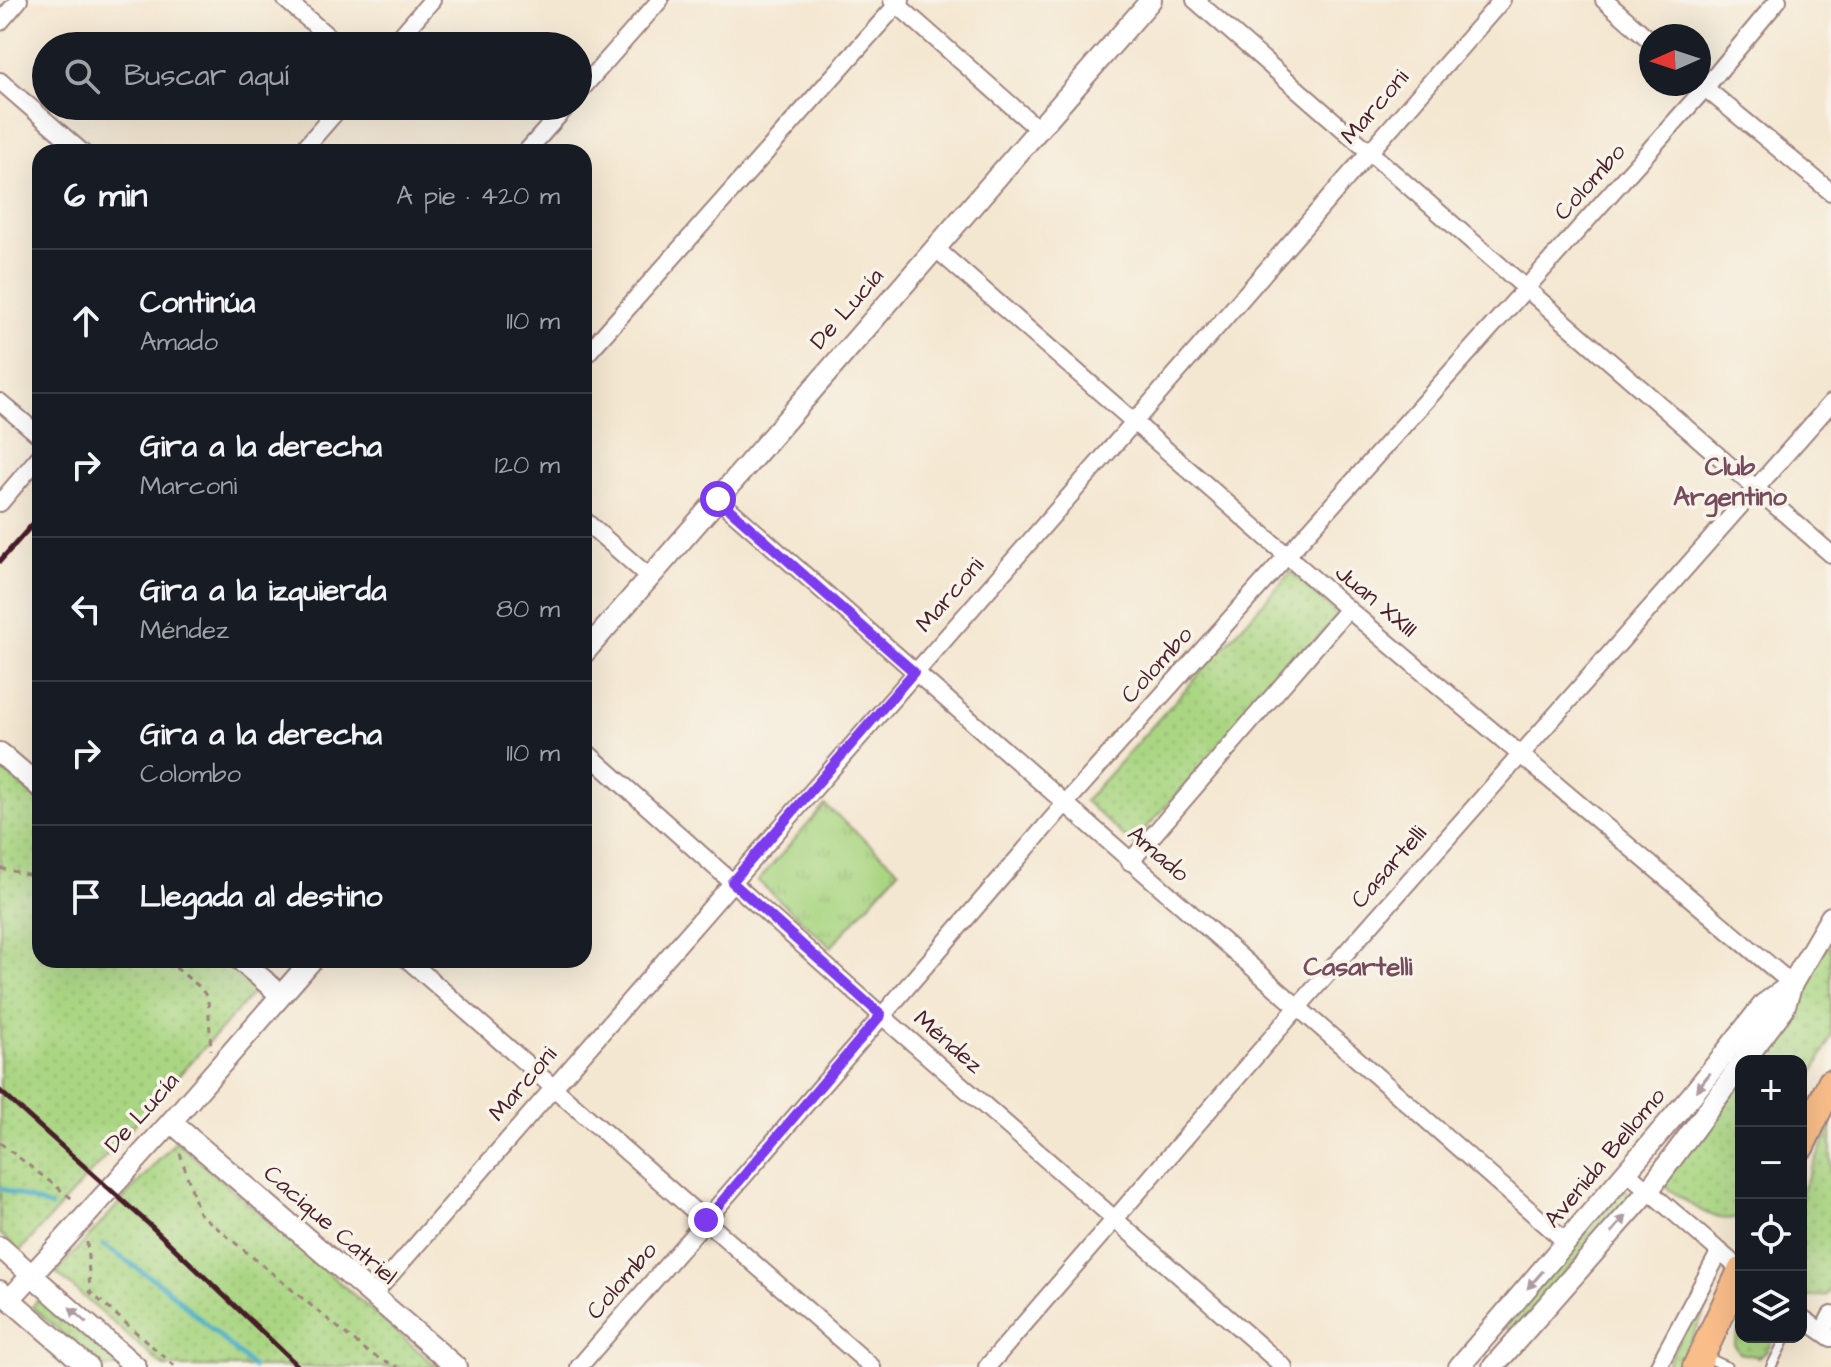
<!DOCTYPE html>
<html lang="es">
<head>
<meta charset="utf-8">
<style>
  body { margin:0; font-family:"Architects Daughter",sans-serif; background:#20242c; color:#f1f3f6 }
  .controls { position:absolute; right:24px; bottom:24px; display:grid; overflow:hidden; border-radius:16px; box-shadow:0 8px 32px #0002 }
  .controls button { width:72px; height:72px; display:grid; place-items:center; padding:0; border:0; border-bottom:2px solid #363941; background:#171b24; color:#f1f3f6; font:40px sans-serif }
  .compass { position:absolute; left:1639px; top:24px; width:72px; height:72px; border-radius:50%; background:#171b24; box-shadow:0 8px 32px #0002; rotate:267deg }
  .stop { position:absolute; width:24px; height:24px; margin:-18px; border:6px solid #7c3aed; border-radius:50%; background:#fff }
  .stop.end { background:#7c3aed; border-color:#fff; box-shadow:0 2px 8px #0008 }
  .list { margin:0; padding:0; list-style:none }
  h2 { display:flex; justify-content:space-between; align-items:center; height:104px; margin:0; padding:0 32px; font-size:34px }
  h2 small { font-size:26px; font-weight:400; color:#9ea1a6 }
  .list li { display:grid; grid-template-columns:52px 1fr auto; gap:24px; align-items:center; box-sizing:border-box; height:144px; padding:0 32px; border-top:2px solid #363941 }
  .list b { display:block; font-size:30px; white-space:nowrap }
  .list p { margin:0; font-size:26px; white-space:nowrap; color:#9ea1a6 }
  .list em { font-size:26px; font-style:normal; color:#9ea1a6 }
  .icon { flex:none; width:44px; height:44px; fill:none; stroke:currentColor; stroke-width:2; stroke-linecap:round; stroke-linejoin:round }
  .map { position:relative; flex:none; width:1831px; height:1367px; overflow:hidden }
  .search { position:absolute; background:#171b24; box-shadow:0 8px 32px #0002; left:32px; top:32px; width:560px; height:88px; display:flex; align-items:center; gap:20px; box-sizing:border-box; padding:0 28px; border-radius:44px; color:#9ea1a6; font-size:30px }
  .panel { position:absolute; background:#171b24; box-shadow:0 8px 32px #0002; left:32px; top:144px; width:560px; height:824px; border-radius:24px }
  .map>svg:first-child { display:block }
</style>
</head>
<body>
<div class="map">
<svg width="1831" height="1367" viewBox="0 0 1831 1367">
  <defs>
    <pattern id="grass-dots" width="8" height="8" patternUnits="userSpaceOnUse" patternTransform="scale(2)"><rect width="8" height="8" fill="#aad683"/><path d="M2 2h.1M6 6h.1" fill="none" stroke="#94b771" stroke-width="1.8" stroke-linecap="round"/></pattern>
    <pattern id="park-tufts" width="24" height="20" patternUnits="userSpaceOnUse" patternTransform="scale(2)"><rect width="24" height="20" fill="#aad683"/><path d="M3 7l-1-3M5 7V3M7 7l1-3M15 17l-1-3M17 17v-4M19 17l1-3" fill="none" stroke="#94b771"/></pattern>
  </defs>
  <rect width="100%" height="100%" fill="#f7f3e8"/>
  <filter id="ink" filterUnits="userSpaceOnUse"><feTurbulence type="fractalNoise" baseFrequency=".0125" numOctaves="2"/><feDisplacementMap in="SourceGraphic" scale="16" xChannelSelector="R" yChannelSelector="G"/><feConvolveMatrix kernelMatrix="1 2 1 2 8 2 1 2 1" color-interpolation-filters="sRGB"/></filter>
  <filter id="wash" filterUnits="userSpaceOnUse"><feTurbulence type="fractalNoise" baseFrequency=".006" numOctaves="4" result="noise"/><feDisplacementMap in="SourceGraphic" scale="32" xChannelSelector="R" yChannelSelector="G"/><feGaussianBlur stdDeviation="1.8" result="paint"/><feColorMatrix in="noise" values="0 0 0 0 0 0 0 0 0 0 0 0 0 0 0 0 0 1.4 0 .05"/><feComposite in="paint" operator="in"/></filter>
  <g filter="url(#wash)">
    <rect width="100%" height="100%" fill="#f4e7d1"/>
    <g fill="url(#grass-dots)" stroke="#7a7a57" stroke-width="2">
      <polygon points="1291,572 1338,615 1132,844 1085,801"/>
      <polygon points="0,766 40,801 40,960 222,960 256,990 20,1251 0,1234"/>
      <polygon points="1831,938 1831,1037 1801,1099 1801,1061 1759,1061 1787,1018"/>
      <path d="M1741 1083V1214C1719 1231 1686 1199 1665 1187L1667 1174Z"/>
      <polygon points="1831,1126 1831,1287 1827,1295 1802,1298 1801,1192"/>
      <polygon points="176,1141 437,1367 164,1367 56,1273"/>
      <polygon points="1624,1188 1632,1196 1513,1333 1505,1326"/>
      <polygon points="1707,1288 1711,1299 1678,1367 1665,1367"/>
      <polygon points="40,1297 121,1367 102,1367 32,1307"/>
      <polygon points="1741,1324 1741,1337 1774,1337 1767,1351 1758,1357 1740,1353 1734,1344"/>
    </g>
    <polygon fill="url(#park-tufts)" stroke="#7a7a57" stroke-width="2" points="825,805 899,870 831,947 758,881"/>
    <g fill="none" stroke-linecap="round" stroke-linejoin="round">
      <g stroke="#45acc5" stroke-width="5">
        <polyline points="0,1188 51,1207"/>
        <polyline points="103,1245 165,1287 253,1367"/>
      </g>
    </g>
  </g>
  <g filter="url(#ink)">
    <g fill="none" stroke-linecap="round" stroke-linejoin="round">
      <defs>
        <g id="service">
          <polyline points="1706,1357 1728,1367"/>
          <polyline points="1771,1367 1786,1337"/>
        </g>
        <g id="minor">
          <polyline points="286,0 339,46"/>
          <polyline points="892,0 1038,129"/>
          <polyline points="1195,0 1831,554"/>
          <polyline points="1604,0 1651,41"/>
          <polyline points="0,22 19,0"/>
          <polyline points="392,46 432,0"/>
          <polyline points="0,81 82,152"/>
          <polyline points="1699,83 1831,192"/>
          <polyline points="578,93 660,0"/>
          <polyline points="301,152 341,106"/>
          <polyline points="526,152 567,106"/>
          <polyline points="934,247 1348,609 1792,984"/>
          <polyline points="584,357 901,0"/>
          <polyline points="0,402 40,436"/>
          <polyline points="718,499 1567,1243"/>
          <polyline points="0,503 40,456"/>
          <polyline points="584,520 649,577"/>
          <polyline points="584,750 881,1015 1284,1367"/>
          <polyline points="1130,862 1348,609"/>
          <polyline points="408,960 872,1367"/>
          <polyline points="1627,1172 1741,1270"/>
          <polyline points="372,1296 1502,0"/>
          <polyline points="1801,1317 1831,1338"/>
          <polyline points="1823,1331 1831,1315"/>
          <polyline points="579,1367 1064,805 1705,88 1778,0"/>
          <polyline points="987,1367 1298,1007 1831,403"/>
          <polyline points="1658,1367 1720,1251"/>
        </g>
        <g id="tertiary">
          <polyline points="584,653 1151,0"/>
          <polyline points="0,753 40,787"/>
          <polyline points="240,960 281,995"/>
          <polyline points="1744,1061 1784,1008 1792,984 1831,917"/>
          <polyline points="171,1122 456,1367"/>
          <polyline points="0,1247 136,1367"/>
          <polyline points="0,1291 88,1367"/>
          <polyline points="10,1299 171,1122 312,960"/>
          <polyline points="1459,1367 1692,1095 1764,1004 1792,984"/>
          <polyline points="1493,1367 1648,1191 1741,1065"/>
        </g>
        <g id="trunk">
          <polyline points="1801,1146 1831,1083"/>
          <polyline points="1696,1367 1741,1271"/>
        </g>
      </defs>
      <use href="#service" stroke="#9f837e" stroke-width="12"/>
      <use href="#minor" stroke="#9f837e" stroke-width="20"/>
      <use href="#tertiary" stroke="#9f837e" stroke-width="24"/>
      <use href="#trunk" stroke="#9f837e" stroke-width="30"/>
      <g stroke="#9f837e" stroke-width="3" stroke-dasharray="6 6" stroke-linecap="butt">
        <polyline points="0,868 40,878"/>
        <polyline points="166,960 201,988 208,999 211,1050"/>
        <polyline points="0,1143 75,1201"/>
        <polyline points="180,1153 199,1213 370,1354 398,1367"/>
        <polyline points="87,1242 90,1292 176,1367"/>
      </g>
      <use href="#service" stroke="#fff" stroke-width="8"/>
      <use href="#minor" stroke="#fff" stroke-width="16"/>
      <use href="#tertiary" stroke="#fff" stroke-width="20"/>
      <use href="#trunk" stroke="#f8bd89" stroke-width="26"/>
      <g stroke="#4a1f2b" stroke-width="5">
        <polyline points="0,561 40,516"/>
        <polyline points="0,1091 151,1226 299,1367"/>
      </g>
    </g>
    <defs><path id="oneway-solid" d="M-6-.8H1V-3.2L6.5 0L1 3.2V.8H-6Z" transform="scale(2)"/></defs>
    <g fill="#ae9aa0">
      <use href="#oneway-solid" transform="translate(1703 1082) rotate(128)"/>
      <use href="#oneway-solid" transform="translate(1619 1224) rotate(-49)"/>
      <use href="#oneway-solid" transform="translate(1535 1280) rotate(131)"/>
      <use href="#oneway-solid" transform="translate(78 1315) rotate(-138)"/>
    </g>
  </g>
  <g fill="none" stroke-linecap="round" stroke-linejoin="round" filter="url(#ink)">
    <polyline stroke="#7c3aed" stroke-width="10" points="706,1220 881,1015 732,882 914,672 718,499"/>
  </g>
  <g text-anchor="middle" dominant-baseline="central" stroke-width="7" stroke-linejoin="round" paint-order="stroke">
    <g font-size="24" fill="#4a1f2b" stroke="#f7f3e8">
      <text transform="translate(1375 107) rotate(-49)">Marconi</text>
      <text transform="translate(1590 182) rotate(-48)">Colombo</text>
      <text transform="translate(847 309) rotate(-49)">De Lucía</text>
      <text transform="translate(950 595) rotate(-49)">Marconi</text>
      <text transform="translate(1376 601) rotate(40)">Juan XXIII</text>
      <text transform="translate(1157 665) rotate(-48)">Colombo</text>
      <text transform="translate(1158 854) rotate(41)">Amado</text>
      <text transform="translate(1389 867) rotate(-49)">Casartelli</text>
      <text transform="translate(948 1042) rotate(41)">Méndez</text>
      <text transform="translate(523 1084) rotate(-49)">Marconi</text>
      <text transform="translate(142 1113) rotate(-48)">De Lucía</text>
      <text transform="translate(1605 1158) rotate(-50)">Avenida Bellomo</text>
      <text transform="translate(330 1225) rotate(41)">Cacique Catriel</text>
      <text transform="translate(622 1281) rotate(-49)">Colombo</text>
    </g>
    <g font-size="26" font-weight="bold" fill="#764b5d" stroke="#f7f3e8">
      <text x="1730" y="467">Club<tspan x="1730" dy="30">Argentino</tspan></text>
      <text x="1358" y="967">Casartelli</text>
    </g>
  </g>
</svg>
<div class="controls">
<button>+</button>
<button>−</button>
<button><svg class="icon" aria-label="locate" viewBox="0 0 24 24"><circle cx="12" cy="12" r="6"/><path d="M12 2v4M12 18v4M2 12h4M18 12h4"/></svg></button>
<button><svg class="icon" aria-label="layers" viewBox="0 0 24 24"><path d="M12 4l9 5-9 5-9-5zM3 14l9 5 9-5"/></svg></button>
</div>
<svg class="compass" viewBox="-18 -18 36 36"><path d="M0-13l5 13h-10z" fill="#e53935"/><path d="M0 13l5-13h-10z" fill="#9ea1a6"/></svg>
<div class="stop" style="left:718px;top:499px"></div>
<div class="stop end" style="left:706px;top:1220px"></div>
<div class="search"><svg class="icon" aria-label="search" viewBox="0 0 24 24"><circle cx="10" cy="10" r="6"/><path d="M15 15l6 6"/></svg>Buscar aquí</div>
<section class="panel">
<h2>6 min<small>A pie · 420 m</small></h2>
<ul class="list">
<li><svg class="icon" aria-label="ahead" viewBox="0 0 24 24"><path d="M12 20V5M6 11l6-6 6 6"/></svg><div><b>Continúa</b><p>Amado</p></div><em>110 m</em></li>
<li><svg class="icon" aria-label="right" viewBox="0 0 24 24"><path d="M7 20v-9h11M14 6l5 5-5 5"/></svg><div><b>Gira a la derecha</b><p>Marconi</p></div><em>120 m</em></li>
<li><svg class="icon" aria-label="left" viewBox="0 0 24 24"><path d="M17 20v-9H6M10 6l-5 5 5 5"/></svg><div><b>Gira a la izquierda</b><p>Méndez</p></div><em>80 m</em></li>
<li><svg class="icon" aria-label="right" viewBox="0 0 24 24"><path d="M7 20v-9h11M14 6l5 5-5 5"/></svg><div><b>Gira a la derecha</b><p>Colombo</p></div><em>110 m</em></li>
<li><svg class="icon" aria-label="arrive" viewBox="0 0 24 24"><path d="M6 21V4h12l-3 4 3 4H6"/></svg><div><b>Llegada al destino</b></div></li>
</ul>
</section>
</div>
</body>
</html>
